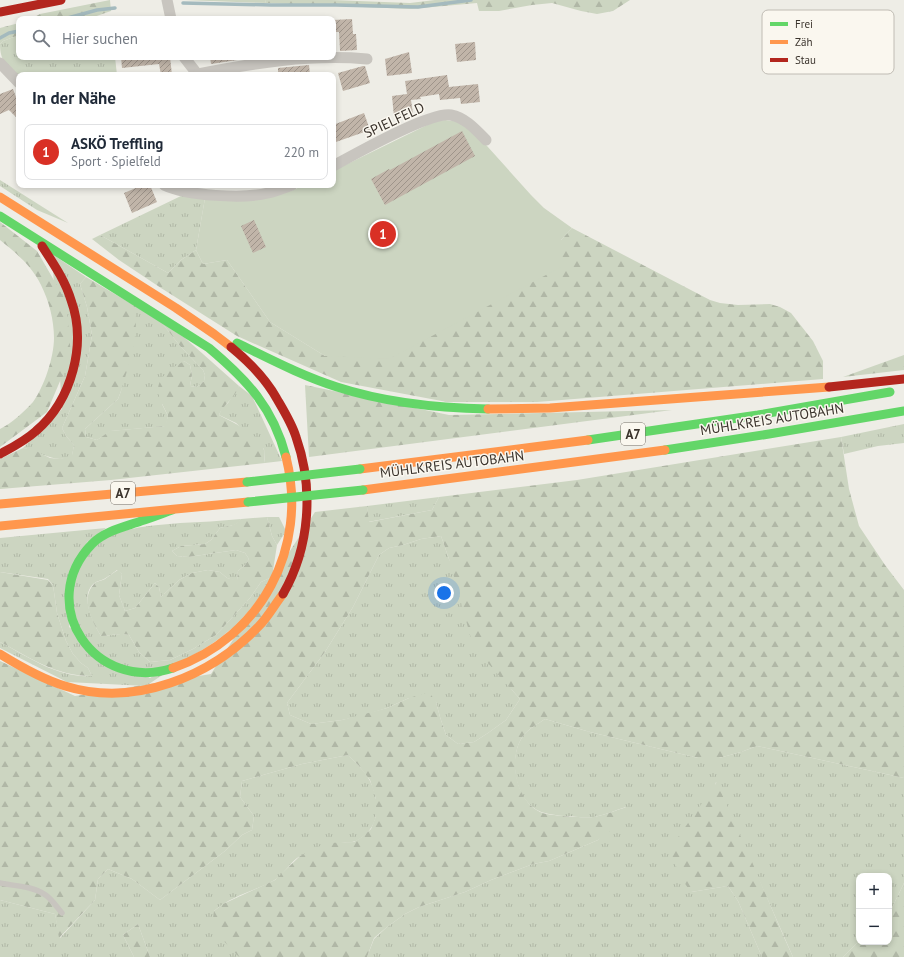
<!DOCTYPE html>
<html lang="de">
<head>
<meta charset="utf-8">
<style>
  body { margin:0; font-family:"PT Sans",sans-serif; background:#f6f6f7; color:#1f2937 }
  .controls { position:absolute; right:12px; bottom:12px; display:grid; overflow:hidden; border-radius:8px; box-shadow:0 2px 6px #0003 }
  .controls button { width:36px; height:36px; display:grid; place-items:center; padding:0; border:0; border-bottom:1px solid #e0e1e3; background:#fff; color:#1f2937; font:20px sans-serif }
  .you { position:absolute; left:444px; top:593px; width:14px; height:14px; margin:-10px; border:3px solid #fff; border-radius:50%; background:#1a73e8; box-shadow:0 0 0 6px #1a73e833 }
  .badge { display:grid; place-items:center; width:26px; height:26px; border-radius:50%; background:#d93025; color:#fff; font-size:13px; font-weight:700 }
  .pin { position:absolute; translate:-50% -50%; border:2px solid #fff; box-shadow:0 1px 4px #0006 }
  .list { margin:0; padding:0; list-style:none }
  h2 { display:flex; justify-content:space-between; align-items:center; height:52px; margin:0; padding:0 16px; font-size:17px }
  h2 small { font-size:13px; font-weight:400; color:#747a83 }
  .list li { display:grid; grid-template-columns:26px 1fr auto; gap:12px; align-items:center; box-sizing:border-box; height:56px; margin:0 8px 8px; padding:0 8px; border:1px solid #e0e1e3; border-radius:8px }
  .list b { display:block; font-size:15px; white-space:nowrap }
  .list p { margin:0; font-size:13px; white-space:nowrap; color:#747a83 }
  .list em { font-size:13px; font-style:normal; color:#747a83 }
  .icon { flex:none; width:22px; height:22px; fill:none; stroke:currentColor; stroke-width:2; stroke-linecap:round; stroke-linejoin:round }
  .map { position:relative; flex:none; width:904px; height:957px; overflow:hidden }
  .search { position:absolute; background:#fff; box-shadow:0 2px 6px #0003; left:16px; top:16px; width:320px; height:44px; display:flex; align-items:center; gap:10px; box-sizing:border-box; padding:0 14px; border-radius:8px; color:#747a83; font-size:15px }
  .panel { position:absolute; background:#fff; box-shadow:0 2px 6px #0003; left:16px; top:72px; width:320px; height:116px; border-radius:8px }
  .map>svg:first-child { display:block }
</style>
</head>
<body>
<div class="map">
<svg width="904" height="957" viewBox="0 0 904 957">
  <defs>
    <pattern id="grass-tufts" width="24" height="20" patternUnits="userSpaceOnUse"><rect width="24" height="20" fill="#ccd5c1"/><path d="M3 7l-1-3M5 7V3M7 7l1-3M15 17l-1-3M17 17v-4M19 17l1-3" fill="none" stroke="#b0b7a6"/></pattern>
    <pattern id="forest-firs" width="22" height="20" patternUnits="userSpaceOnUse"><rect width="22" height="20" fill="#ccd5c1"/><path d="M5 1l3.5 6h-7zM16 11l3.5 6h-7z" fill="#b0b7a6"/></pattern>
    <pattern id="building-hatch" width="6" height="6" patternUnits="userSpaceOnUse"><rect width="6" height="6" fill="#c1b5a9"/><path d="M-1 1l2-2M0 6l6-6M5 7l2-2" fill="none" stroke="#9e948a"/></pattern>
  </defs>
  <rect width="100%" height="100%" fill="#eeede6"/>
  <g fill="url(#grass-tufts)">
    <polygon points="184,0 265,0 266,3"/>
    <path d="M19 35V57H115L117 75H19V77C7 65 0 62 0 44L3 41Z"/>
    <polygon points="0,180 68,223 37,210 0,186"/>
    <polygon points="183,195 205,198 196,250 181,260 168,273 100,235"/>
    <path d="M52 254 86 277 80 284 87 307 92 335 85 376 62 428 66 436 74 445 72 456C68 457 64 459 60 459 49 459 35 450 23 448L62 409Z"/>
    <polygon points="135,306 162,323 180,346 203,370 205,375 204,381 197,387 190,386 192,375 190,365 184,361 162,404 168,416 166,426 111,431 97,440 86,437 85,429 118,399 121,391"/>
    <polygon points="239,386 252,396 282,461 265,463 264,449 236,423 219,415 222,408 228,403"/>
    <polygon points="904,424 904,443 878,446 844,454 841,437"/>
    <polygon points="439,497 432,510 368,522 367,506"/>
    <polygon points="267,517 279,517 286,531 277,545 272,536"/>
    <path d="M241 519 239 522 234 525 220 528 211 540 205 544 181 546 172 551 177 556 188 557 236 550 245 553 249 559 245 565 238 571 237 581 227 578 220 572 208 570 192 573 179 580 161 597 159 587 155 583 135 608 125 611 119 595 122 574 117 570C113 573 109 576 104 579 102 580 98 581 96 582 78 593 93 623 101 636 111 636 119 632 129 635L139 652 150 662 170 660 193 649 216 635 250 598 261 582 272 577C252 614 222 642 183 660 171 665 156 670 142 669 133 668 124 666 116 662 99 656 85 642 78 625 72 608 71 590 78 572 85 556 97 541 115 534 135 526 159 525 180 523 200 522 221 521 241 519Z"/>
    <path d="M106 528 87 542 69 627 150 678 277 598 146 686 67 682 0 648V642C29 657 57 678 92 676L88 668 81 663 73 654 66 641 57 613 53 585 48 579 0 572V538Z"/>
    <polygon points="441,536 449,559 512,690 520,699 506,720 488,733 474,742 458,744 446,735 440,717 436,702 409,698 387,708 361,716 342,720 311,724 290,715 287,703 325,652 353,607 379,555 389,548 403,545 421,539"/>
    <path d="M545 719 590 732 698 758H719L741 752 757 746 904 778V883L889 914V876H859V941L843 957H793L716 782 691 892 728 886 738 901 762 957H367L374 939 387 927 405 914 419 907 465 892 491 880 533 864 549 861 598 840 626 807C616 810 605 815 594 817 585 818 548 816 539 811 514 799 508 757 523 736 529 728 538 724 545 719Z"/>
    <path d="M348 755C356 763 365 771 370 781 381 803 380 829 356 841 351 843 346 842 341 843 331 846 308 852 300 856 290 862 284 875 273 881 254 891 231 896 214 911L239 957H150L138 924 123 935 134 957H0V900L55 914 60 938 95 900 98 879 108 869 132 879 160 900 225 851 242 835 252 830 254 816 240 797 242 781 302 764Z"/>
  </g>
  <g fill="url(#forest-firs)" fill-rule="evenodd">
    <polygon points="110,0 111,11 88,19 31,19 40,14"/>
    <polygon points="265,0 332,0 410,3 435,0 630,0 613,11 597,14 581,11 552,3 532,5 499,11 479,11 477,3 411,9 266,3"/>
    <polygon points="19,23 19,35 3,41 0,44 0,28"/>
    <path d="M0 222 37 251 66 301 71 355 47 412 0 447V429C12 423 24 412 33 402 44 387 54 357 54 338 54 320 49 301 41 285 32 266 16 253 0 240Z"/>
    <polygon points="572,228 710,300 720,303 738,305 770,304 780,307 791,313 813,341 823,361 823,379 537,402 447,402 341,382 237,336 161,288 119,260 92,239 100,235 168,273 181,260 196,250 203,264 227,260 270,322 325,356 561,240"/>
    <path d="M86 277 135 306C139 337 130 361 121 391L118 399 85 429 86 437 97 440 110 431 165 426 168 416C165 409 158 398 158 390 158 376 174 367 184 361L190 365 192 375 190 386 197 387 204 381 205 375 203 370 180 346 162 323 185 338 239 386C235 399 223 404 219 415 233 423 259 433 264 450 265 454 264 459 265 463L111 480 0 489V459L23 448 34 450 50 458 61 459 72 455 74 445 66 436 62 428 85 376 92 335 87 307 80 284Z"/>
    <polygon points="904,355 904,370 843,377"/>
    <polygon points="305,385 449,415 672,410 309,457"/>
    <path d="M841 437 849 489 859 526 885 565 904 590V778L757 746 741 752 719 758H698L590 732 545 719C538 724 529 728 523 736 508 757 515 800 540 812 548 816 585 818 594 817 605 815 616 810 627 807L614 828 598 840 549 861 533 864 491 880 465 892 419 907 405 914 387 927 374 938 367 957H239L220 937 213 925V918L214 911 223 904 275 880 300 856 313 849 328 843 354 842 362 837 371 829 376 816V799L370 780 359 766 348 755 302 764 242 781 240 797 254 816 252 830 242 835 225 851 160 900 132 879 108 869 98 879 95 900 59 938 55 914 0 900V661L75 696 211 674 315 512 367 506 369 522 432 510 439 497 577 480ZM441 536 449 559 472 642 486 661 520 699 506 720 488 733 474 742 458 744 446 735 440 717 436 702 429 692 409 698 387 708 342 720 311 724 290 715 287 703 325 652 353 607 379 555 389 548 403 545 421 539Z"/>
    <path d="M267 517 272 536 277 545 272 577 261 582 250 598 216 635 193 649 170 660 150 662 139 652 129 635C119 632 111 636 101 636 92 621 80 599 94 584 96 581 101 581 105 579 109 576 113 573 118 570L122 574 119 595 125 611 135 608 155 583 159 587 161 597 179 580 192 573 208 570 220 572 227 578 237 580 238 571 245 565 249 559 245 553 236 550 188 557 177 556 172 551 181 546 205 544 211 540 220 528C227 526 236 526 241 519Z"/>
    <path d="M0 572 48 580 53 585 57 613 66 641 73 654 81 663 88 668 92 676C55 676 31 658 0 642Z"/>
    <path d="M717 782C727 806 738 830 749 855 764 889 777 923 793 957H762L738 901 728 886 691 892C681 880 676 865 669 850Z"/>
    <polygon points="904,883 904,957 843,957 859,941 889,942 889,914"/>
    <polygon points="138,924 150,957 134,957 123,935"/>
  </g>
  <polygon fill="#ccd5c1" points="445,120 461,122 478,136 531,195 544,208 572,228 561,240 561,267 389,359 325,356 270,322 227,260 203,264 196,250 205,198 291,191 304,185 333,185 333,171 423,127 434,122"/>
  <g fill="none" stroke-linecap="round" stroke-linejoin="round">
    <g stroke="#a4babe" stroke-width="3.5">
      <polyline points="183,3 271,5 336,5 418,7 471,0"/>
      <polyline points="64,19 97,10 115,8"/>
      <polyline points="0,38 9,33 19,31"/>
    </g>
  </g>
  <g fill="url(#building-hatch)">
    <polygon points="352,19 353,34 356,34 357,50 340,51 339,32 333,32 333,20"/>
    <polygon points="475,42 476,60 457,62 455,44"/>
    <polygon points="409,52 412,73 387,76 385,59"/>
    <polygon points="121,57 170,57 172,75 161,75 159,64 122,68"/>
    <polygon points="210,57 237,57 237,60 211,64"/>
    <polygon points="309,65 310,75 278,75 278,68"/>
    <polygon points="363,66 365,66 370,83 343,91 338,73"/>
    <polygon points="447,75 449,87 478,84 480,102 461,104 460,98 440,100 439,94 420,97 421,99 411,100 413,114 394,117 392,96 407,94 405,81"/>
    <polygon points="13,89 19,105 19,120 9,110 0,114 0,94"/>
    <polygon points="364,113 370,130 333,143 333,125"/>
    <polygon points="462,131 475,156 385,205 371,179 389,169 390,170"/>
    <polygon points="143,185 150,185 157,202 132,213 124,193"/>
    <polygon points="254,220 266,247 253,253 241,226"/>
  </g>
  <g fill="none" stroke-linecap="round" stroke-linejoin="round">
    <path stroke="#c8c5bf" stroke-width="5.5" d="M0 883C14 886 32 886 44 894 51 898 56 906 62 913"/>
    <g stroke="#c8c5bf" stroke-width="11">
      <polyline points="167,0 171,19"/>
      <polyline points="184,57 198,75"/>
      <polyline points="0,63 19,83"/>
      <path d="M198 74C254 63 310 54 367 59"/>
      <path d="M333 166C355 154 431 111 451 115 466 118 476 130 486 140"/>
      <path d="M164 185C187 196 244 199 268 193 276 191 284 188 292 185"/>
    </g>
    <g stroke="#63d668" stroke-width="9">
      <path d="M0 216 209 348C247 380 273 407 286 457"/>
      <path d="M237 343C270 359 302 376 337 387 386 403 437 408 488 409"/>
      <polyline points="588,440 758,415 890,392"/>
      <polyline points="665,450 769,434 904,411"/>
      <path d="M172 510C161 514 151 518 141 521 124 527 105 531 92 544 34 604 95 694 173 668"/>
    </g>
    <g stroke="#ff974d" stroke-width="9">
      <polyline points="0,197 176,308 214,334 231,347"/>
      <polyline points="488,409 550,408 590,405 829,387"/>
      <polyline points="360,469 588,440"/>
      <polyline points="363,490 665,450"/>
      <polyline points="0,504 247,482"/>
      <polyline points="0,526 248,502"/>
      <path d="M0 654C21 667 42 679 65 686 135 708 211 676 259 626 268 617 275 604 283 594"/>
      <path d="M173 668C261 638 309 548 286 457"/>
    </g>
    <g stroke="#b3261e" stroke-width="9">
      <polyline points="0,12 61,0"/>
      <path d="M231 347C248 361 266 379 277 399 284 411 292 424 296 437 314 488 310 547 283 594"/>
      <polyline points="829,387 904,379"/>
      <path d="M0 454C13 447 25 441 36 431 72 400 87 344 71 300 65 280 53 263 42 246"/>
    </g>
    <g stroke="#63d668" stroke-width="9">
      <polyline points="247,482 360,469"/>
      <polyline points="248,502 363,490"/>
    </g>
  </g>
  <g text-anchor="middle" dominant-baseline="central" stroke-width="3" stroke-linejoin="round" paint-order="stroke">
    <g fill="#faf7ef" stroke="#746e66" stroke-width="1">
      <rect x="621" y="423" width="24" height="22" rx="3"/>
      <rect x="111" y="482" width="24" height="22" rx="3"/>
    </g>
    <g font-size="13" font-weight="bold" fill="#3a332c">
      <text x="633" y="434">A7</text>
      <text x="123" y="493">A7</text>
    </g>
    <g font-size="14" fill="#3a332c" stroke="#faf7ef">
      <text transform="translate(394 120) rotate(-25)">SPIELFELD</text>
      <text transform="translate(772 419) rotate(-9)">MÜHLKREIS AUTOBAHN</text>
      <text transform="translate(452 464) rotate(-7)">MÜHLKREIS AUTOBAHN</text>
    </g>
  </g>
  <rect x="762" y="10" width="132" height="64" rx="6" fill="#faf7ef" stroke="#c0bcb4" stroke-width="1"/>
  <rect x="770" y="22" width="18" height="4" fill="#63d668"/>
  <rect x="770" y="40" width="18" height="4" fill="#ff974d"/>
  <rect x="770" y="58" width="18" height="4" fill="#b3261e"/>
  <g font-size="11" fill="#3a332c">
    <text x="795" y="28">Frei</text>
    <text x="795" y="46">Zäh</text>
    <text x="795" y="64">Stau</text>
  </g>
</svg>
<div class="controls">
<button>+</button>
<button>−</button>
</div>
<div class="you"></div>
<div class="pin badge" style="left:383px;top:234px">1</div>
<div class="search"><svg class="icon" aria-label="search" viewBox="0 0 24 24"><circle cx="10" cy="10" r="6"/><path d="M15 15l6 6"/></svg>Hier suchen</div>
<section class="panel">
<h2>In der Nähe<small></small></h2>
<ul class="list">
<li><span class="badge">1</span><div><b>ASKÖ Treffling</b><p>Sport · Spielfeld</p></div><em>220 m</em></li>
</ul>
</section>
</div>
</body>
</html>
